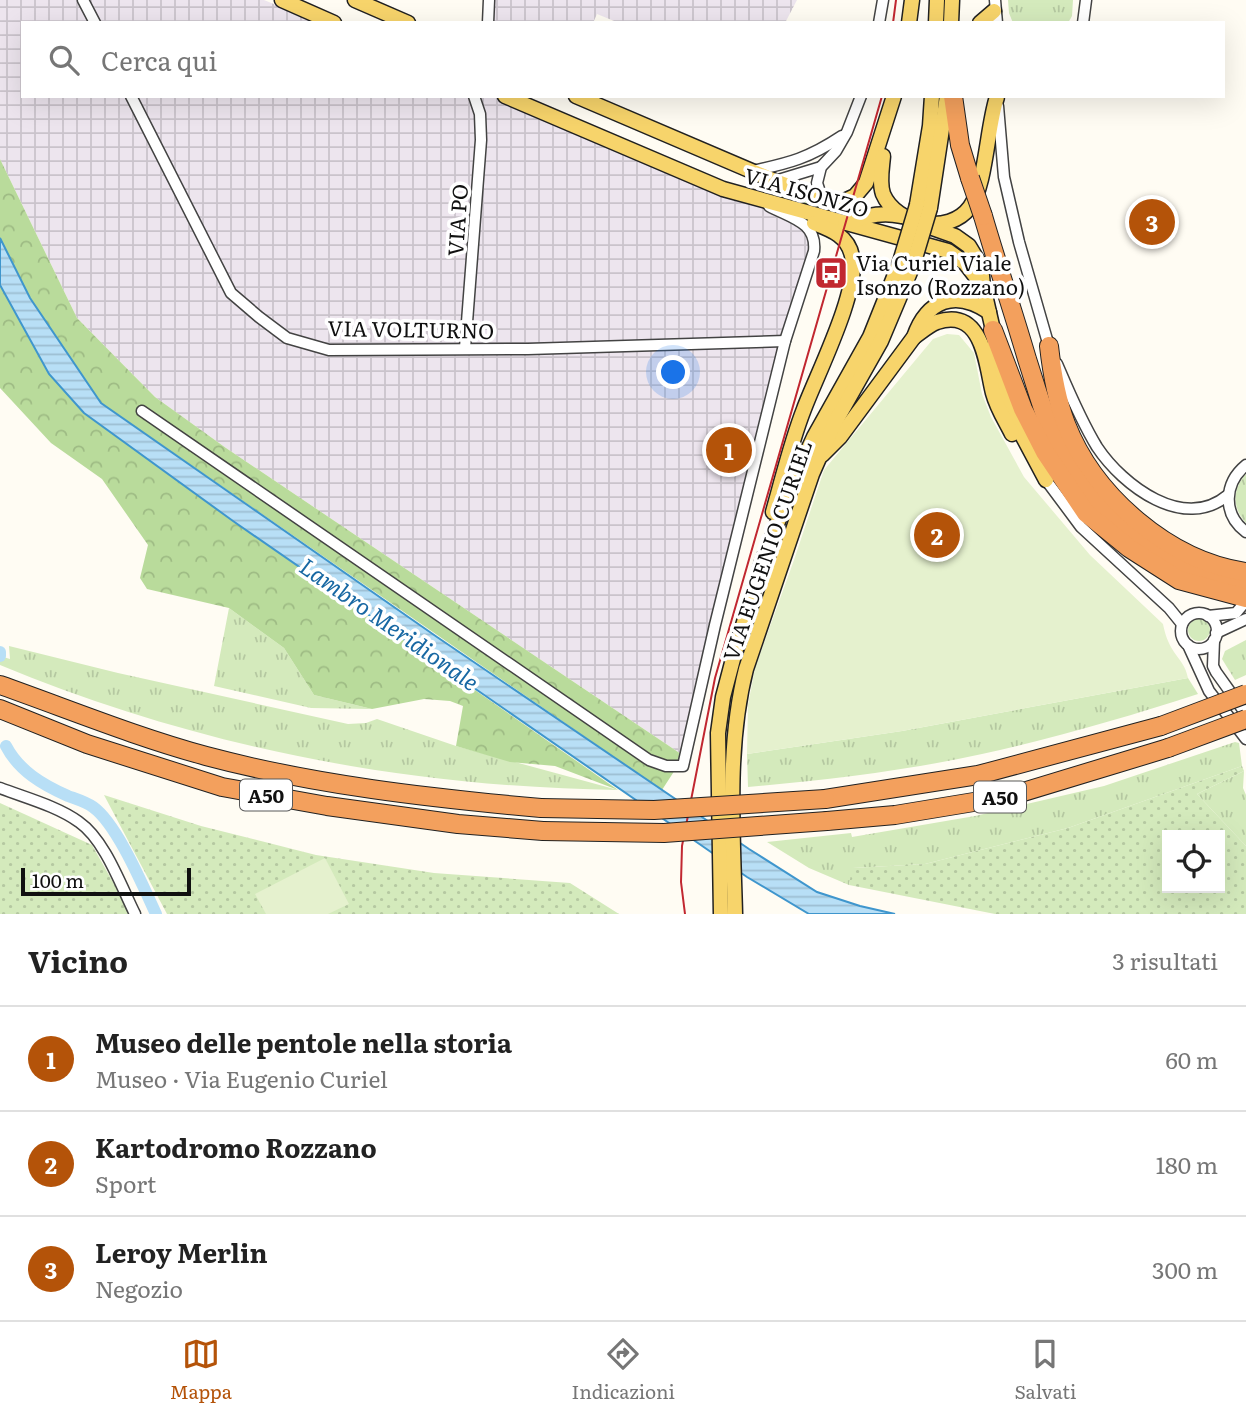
<!DOCTYPE html>
<html lang="it">
<head>
<meta charset="utf-8">
<style>
  body { margin:0; font-family:Literata,serif; background:#f2f2f2; color:#222 }
  .controls { position:absolute; right:21px; bottom:21px; display:grid; overflow:hidden; border-radius:0px; box-shadow:0 7px 28px #0002 }
  .controls button { width:63px; height:63px; display:grid; place-items:center; padding:0; border:0; border-bottom:2px solid #e0e0e0; background:#fff; color:#222; font:35px sans-serif }
  .scale { position:absolute; left:21px; bottom:18px; width:170px; box-sizing:border-box; padding-left:7px; border:4px solid #101010; border-top:0; font-size:19px; line-height:24px; white-space:nowrap; color:#101010; -webkit-text-stroke:5px #fff; paint-order:stroke }
  .you { position:absolute; left:674px; top:373px; width:24px; height:24px; margin:-18px; border:5px solid #fff; border-radius:50%; background:#1a73e8; box-shadow:0 0 0 10px #1a73e833 }
  .badge { display:grid; place-items:center; width:46px; height:46px; border-radius:50%; background:#b45309; color:#fff; font-size:23px; font-weight:700 }
  .pin { position:absolute; translate:-50% -50%; border:4px solid #fff; box-shadow:0 2px 7px #0006 }
  .list { margin:0; padding:0; list-style:none }
  h2 { display:flex; justify-content:space-between; align-items:center; height:91px; margin:0; padding:0 28px; font-size:30px }
  h2 small { font-size:23px; font-weight:400; color:#767676 }
  .list li { display:grid; grid-template-columns:46px 1fr auto; gap:21px; align-items:center; box-sizing:border-box; height:105px; padding:0 28px; border-top:2px solid #e0e0e0 }
  .list b { display:block; font-size:26px; white-space:nowrap }
  .list p { margin:0; font-size:23px; white-space:nowrap; color:#767676 }
  .list em { font-size:23px; font-style:normal; color:#767676 }
  .icon { flex:none; width:38px; height:38px; fill:none; stroke:currentColor; stroke-width:2; stroke-linecap:round; stroke-linejoin:round }
  .map { position:relative; flex:none; width:1246px; height:914px; overflow:hidden }
  .search { position:absolute; background:#fff; box-shadow:0 7px 28px #0002; left:21px; right:21px; top:21px; height:77px; display:flex; align-items:center; gap:18px; box-sizing:border-box; padding:0 24px; border-radius:0px; color:#767676; font-size:26px }
  .sheet { height:406px; background:#fff }
  nav { display:flex; justify-content:space-around; align-items:center; box-sizing:border-box; height:98px; border-top:2px solid #e0e0e0; background:#fff; font-size:19px; color:#767676 }
  nav a { display:grid; justify-items:center; gap:4px }
  nav .on { color:#b45309 }
  .map>svg:first-child { display:block }
</style>
</head>
<body>
<div class="map">
<svg width="1246" height="914" viewBox="0 0 1246 914">
  <defs>
    <pattern id="industrial-grid" width="8" height="8" patternUnits="userSpaceOnUse" patternTransform="scale(1.75)"><rect width="8" height="8" fill="#ede5ee"/><path d="M0 4h8M4 0v8" fill="none" stroke="#cac3cb"/></pattern>
    <pattern id="grass-tufts" width="24" height="20" patternUnits="userSpaceOnUse" patternTransform="scale(1.75)"><rect width="24" height="20" fill="#d4eabc"/><path d="M3 7l-1-3M5 7V3M7 7l1-3M15 17l-1-3M17 17v-4M19 17l1-3" fill="none" stroke="#b5c8a1"/></pattern>
    <pattern id="forest-crowns" width="20" height="18" patternUnits="userSpaceOnUse" patternTransform="scale(1.75)"><rect width="20" height="18" fill="#b9db9b"/><path d="M2 6a3 3 0 1 1 6 0M12 15a3 3 0 1 1 6 0" fill="none" stroke="#9ebb84"/></pattern>
    <pattern id="park-dots" width="8" height="8" patternUnits="userSpaceOnUse" patternTransform="scale(1.75)"><rect width="8" height="8" fill="#d4eabc"/><path d="M2 2h.1M6 6h.1" fill="none" stroke="#b5c8a1" stroke-width="1.8" stroke-linecap="round"/></pattern>
    <pattern id="water-rules" width="6" height="5" patternUnits="userSpaceOnUse" patternTransform="scale(1.75)"><rect width="6" height="5" fill="#b8dff6"/><path d="M0 2.5h6" fill="none" stroke="#9dbed2"/></pattern>
  </defs>
  <rect width="100%" height="100%" fill="#fffcf3"/>
  <g fill="url(#industrial-grid)">
    <polygon points="0,0 264,0 320,23 23,23 23,96 505,96 809,227 815,238 701,661 684,756 226,448 155,397 77,318 0,159"/>
    <polygon points="489,0 797,0 785,23 619,23 597,14 593,23 488,23"/>
  </g>
  <g fill="url(#grass-tufts)">
    <polygon points="1008,0 1073,0 1072,16 1068,23 1013,23 1009,13"/>
    <polygon points="775,185 820,205 837,209 835,214 755,192"/>
    <path d="M1246 474V523C1232 508 1232 489 1246 474Z"/>
    <polygon points="229,608 284,648 314,695 372,709 311,708 214,686"/>
    <circle cx="1199" cy="630" r="11"/>
    <polygon points="1246,640 1246,675 1235,680 1222,659 1225,651"/>
    <path d="M9 646 118 673 348 724 366 723 377 719 456 746 618 790C404 787 198 747 0 665V656L10 659Z"/>
    <path d="M1188 678 1198 694C1127 717 1055 738 982 754 905 771 826 780 748 787L747 754 902 731Z"/>
    <polygon points="1235,742 1239,743 1242,766 1068,828 925,864 853,868 849,885 809,868 767,842 851,833 852,837 975,816 1104,786"/>
    <polygon points="1244,771 1243,788 1246,795 1246,846 1197,794"/>
  </g>
  <g fill="url(#forest-crowns)">
    <polygon points="0,159 77,318 155,397 226,448 684,756 662,790 101,403 30,298 0,238"/>
    <polygon points="0,285 49,374 84,413 233,521 618,790 555,766 510,762 456,746 463,706 450,701 424,699 372,709 314,695 284,648 229,608 147,589 140,578 148,545 102,479 51,443 0,388"/>
  </g>
  <g fill="url(#park-dots)" fill-rule="evenodd">
    <path d="M1242 766 1244 771 1197 794 1246 846V914H995L849 885 852 868 925 864 1068 828ZM1220 835V888H1167V835Z"/>
    <polygon points="104,795 201,826 316,855 434,873 570,883 619,914 167,914"/>
    <polygon points="0,803 92,845 131,914 0,914"/>
  </g>
  <g fill="#e5f1ce">
    <path d="M947 334 959 335 974 353 982 394 991 417 1024 477 1090 555 1163 624C1165 634 1168 643 1174 652 1181 662 1185 665 1188 678L902 731 747 754 748 705 755 668 794 560 824 470 933 339Z"/>
    <polygon points="325,858 349,904 328,914 266,914 255,894"/>
  </g>
  <polygon fill="url(#water-rules)" stroke="#3f96cd" stroke-width="2" points="0,238 30,298 101,403 437,637 749,849 817,892 860,906 895,914 809,914 747,877 233,521 84,413 49,374 0,285"/>
  <g fill="none" stroke-linecap="round" stroke-linejoin="round">
    <g stroke="#b8dff6" stroke-width="12">
      <polyline points="0,652 0,656"/>
      <path d="M6 746C19 771 43 785 68 796 76 799 86 802 93 807 117 824 143 886 156 914"/>
    </g>
    <defs>
      <g id="minor">
        <polyline points="83,0 95,23"/>
        <polyline points="995,0 997,23"/>
        <polyline points="488,23 489,0"/>
        <polyline points="879,23 883,0"/>
        <polyline points="1083,23 1086,0"/>
        <polyline points="131,96 231,293 259,317 287,338 329,350 528,349 785,341"/>
        <polyline points="998,106 1004,177 1019,242 1050,350"/>
        <path d="M752 171C790 163 809 158 842 136"/>
        <polyline points="775,181 821,167"/>
        <polyline points="822,198 817,183 821,167 836,151 847,132 861,96"/>
        <polyline points="465,348 481,140 480,114 474,96"/>
        <path d="M1057 364C1069 392 1081 421 1097 447 1123 486 1184 532 1228 495"/>
        <path d="M142 411 649 760 666 766H683L715 625 785 341 814 251C817 222 791 218 769 206"/>
        <path d="M1246 465C1224 483 1222 514 1246 532"/>
        <polyline points="1046,480 1081,527 1169,608 1182,624"/>
        <circle cx="1199" cy="631" r="18"/>
        <polyline points="1208,616 1236,613 1246,601"/>
        <polyline points="1216,633 1246,619"/>
        <polyline points="1214,640 1213,666 1216,672 1246,714"/>
        <polyline points="1188,645 1209,691 1246,739"/>
        <path d="M0 788C26 798 57 806 79 822 105 840 121 886 135 914"/>
      </g>
      <g id="major">
        <polyline points="282,0 334,23"/>
        <polyline points="355,0 408,23"/>
        <polyline points="909,23 912,0"/>
        <polyline points="936,23 937,0"/>
        <polyline points="951,23 952,0"/>
        <polyline points="980,23 994,11"/>
        <polyline points="505,96 723,189 948,251 965,263 983,286"/>
        <polyline points="576,96 775,181 822,198 840,203 855,196 866,183 894,96"/>
        <path d="M883 156C882 168 879 182 883 194 896 225 949 236 970 207 986 185 987 127 997 97"/>
        <polyline points="917,205 930,126 932,96"/>
        <polyline points="930,208 947,96"/>
        <path d="M845 223C866 217 880 211 901 216"/>
        <polyline points="921,224 955,236 969,246 981,266 983,286 993,330 1001,386 1022,435 1046,480"/>
        <path d="M914 337C921 332 929 325 937 322 984 307 986 366 993 393 997 408 1005 420 1012 434"/>
        <path d="M822 455 840 437 914 337C927 300 955 289 989 312"/>
        <path d="M773 512C783 477 791 442 804 409 817 374 860 290 852 256 848 236 832 230 814 223"/>
        <polyline points="721,914 718,733 723,697 733,659 762,562 796,476 814,437 870,337 900,262"/>
        <path d="M735 914C733 833 726 748 746 669L812 474 833 426 881 341 913 265"/>
      </g>
      <g id="highway">
        <polyline points="953,96 960,145 970,178"/>
        <path d="M983 216C997 264 1013 311 1027 359 1038 393 1047 427 1064 459 1097 522 1176 575 1246 585"/>
        <polyline points="993,330 1023,409 1045,452 1086,513 1129,548 1179,580 1246,598"/>
        <path d="M1049 346C1052 373 1056 398 1066 424 1094 496 1169 561 1246 572"/>
        <path d="M0 685C68 709 136 737 206 756 315 785 429 798 541 808"/>
        <polyline points="0,709 87,744 222,787 327,806 458,824 543,831"/>
        <polyline points="825,799 978,775 1161,726"/>
        <polyline points="827,821 895,815 1010,796 1168,748"/>
      </g>
    </defs>
    <use href="#minor" stroke="#434343" stroke-width="13"/>
    <use href="#major" stroke="#212121" stroke-width="17"/>
    <use href="#highway" stroke="#212121" stroke-width="20"/>
    <use href="#minor" stroke="#fff" stroke-width="10"/>
    <use href="#major" stroke="#f7d46b" stroke-width="14"/>
    <use href="#highway" stroke="#f3a05d" stroke-width="18"/>
    <g stroke="#c12730" stroke-width="2">
      <polyline points="893,23 896,0"/>
      <polyline points="685,914 681,882 682,846 715,678 882,96"/>
    </g>
    <defs>
      <g id="major-bridge">
        <polyline points="900,262 917,205"/>
        <polyline points="913,265 930,208"/>
      </g>
      <g id="highway-bridge">
        <polyline points="970,178 983,216"/>
        <polyline points="1161,726 1246,694"/>
        <polyline points="1168,748 1246,719"/>
        <polyline points="541,808 654,810 825,799"/>
        <polyline points="543,831 664,833 827,821"/>
      </g>
    </defs>
    <use href="#major-bridge" stroke="#212121" stroke-width="17" stroke-linecap="butt"/>
    <use href="#highway-bridge" stroke="#212121" stroke-width="20" stroke-linecap="butt"/>
    <use href="#major-bridge" stroke="#f7d46b" stroke-width="14"/>
    <use href="#highway-bridge" stroke="#f3a05d" stroke-width="18"/>
  </g>
  <defs>
    <symbol id="bus-square" viewBox="-11 -11 22 22"><rect x="-9" y="-9" width="18" height="18" rx="4" fill="#c12730" stroke="#fff"/><path d="M-5-6H5V4H4V6H2V4H-2V6H-4V4H-5ZM-3.5-4V0h7V-4ZM-3.5 1.2v1.5H-2V1.2ZM2 1.2v1.5H3.5V1.2Z" fill="#fff"/></symbol>
  </defs>
  <g fill-rule="evenodd">
    <use href="#bus-square" x="812" y="254" width="38" height="38"/>
  </g>
  <g text-anchor="middle" dominant-baseline="central" stroke-width="7" stroke-linejoin="round" paint-order="stroke">
    <g fill="#fff" stroke="#585858" stroke-width="2">
      <rect x="240" y="779.5" width="52" height="31" rx="5"/>
      <rect x="974" y="781.5" width="52" height="31" rx="5"/>
    </g>
    <g font-size="19" font-weight="bold" fill="#101010">
      <text x="266" y="795">A50</text>
      <text x="1000" y="797">A50</text>
    </g>
    <g font-size="21" fill="#101010" stroke="#fff">
      <text transform="translate(807 191) rotate(16)">VIA ISONZO</text>
      <text transform="translate(456 220) rotate(-86)">VIA PO</text>
      <text transform="translate(411 328) rotate(1)">VIA VOLTURNO</text>
      <text transform="translate(766 550) rotate(-71)">VIA EUGENIO CURIEL</text>
    </g>
    <g font-size="21" fill="#101010" stroke="#fff" text-anchor="start">
      <text x="856" y="261">Via Curiel Viale<tspan x="856" dy="24">Isonzo (Rozzano)</tspan></text>
    </g>
    <g font-size="23" font-style="italic" fill="#1868a3" stroke="#fff">
      <text transform="translate(390 623) rotate(35)">Lambro Meridionale</text>
    </g>
  </g>
</svg>
<div class="controls">
<button><svg class="icon" aria-label="locate" viewBox="0 0 24 24"><circle cx="12" cy="12" r="6"/><path d="M12 2v4M12 18v4M2 12h4M18 12h4"/></svg></button>
</div>
<div class="scale">100 m</div>
<div class="you"></div>
<div class="pin badge" style="left:729px;top:450px">1</div>
<div class="pin badge" style="left:937px;top:535px">2</div>
<div class="pin badge" style="left:1152px;top:222px">3</div>
<div class="search"><svg class="icon" aria-label="search" viewBox="0 0 24 24"><circle cx="10" cy="10" r="6"/><path d="M15 15l6 6"/></svg>Cerca qui</div>
</div>
<section class="sheet">
<h2>Vicino<small>3 risultati</small></h2>
<ul class="list">
<li><span class="badge">1</span><div><b>Museo delle pentole nella storia</b><p>Museo · Via Eugenio Curiel</p></div><em>60 m</em></li>
<li><span class="badge">2</span><div><b>Kartodromo Rozzano</b><p>Sport</p></div><em>180 m</em></li>
<li><span class="badge">3</span><div><b>Leroy Merlin</b><p>Negozio</p></div><em>300 m</em></li>
</ul>
</section>
<nav>
<a class="on"><svg class="icon" aria-label="map" viewBox="0 0 24 24"><path d="M3 6l6-2 6 2 6-2v14l-6 2-6-2-6 2zM9 4v14M15 6v14"/></svg>Mappa</a>
<a><svg class="icon" aria-label="directions" viewBox="0 0 24 24"><path d="M12 3l9 9-9 9-9-9zM9 14v-3h6M13 9l2 2-2 2"/></svg>Indicazioni</a>
<a><svg class="icon" aria-label="saved" viewBox="0 0 24 24"><path d="M7 4h10v16l-5-4-5 4z"/></svg>Salvati</a>
</nav>
</body>
</html>
